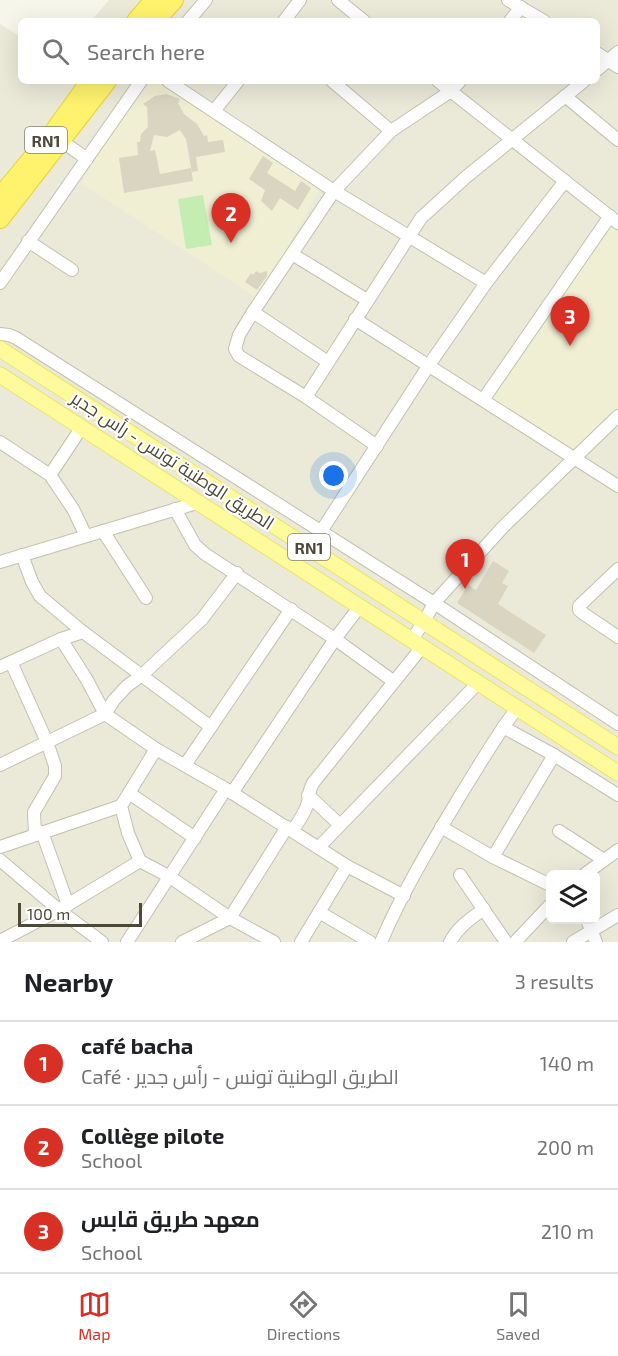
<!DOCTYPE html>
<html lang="en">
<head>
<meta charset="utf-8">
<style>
  body { margin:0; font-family:"Exo 2",Cairo,sans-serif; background:#f6f6f6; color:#202124 }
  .controls { position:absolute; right:18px; bottom:18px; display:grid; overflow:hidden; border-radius:9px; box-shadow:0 6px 24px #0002 }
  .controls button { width:54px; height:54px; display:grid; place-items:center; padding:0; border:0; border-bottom:2px solid #e0e0e0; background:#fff; color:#202124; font:30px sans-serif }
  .scale { position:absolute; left:18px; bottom:15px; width:124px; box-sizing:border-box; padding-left:6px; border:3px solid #4c4938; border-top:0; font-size:16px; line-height:21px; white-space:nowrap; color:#4c4938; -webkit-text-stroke:4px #fff; paint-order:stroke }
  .you { position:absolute; left:334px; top:476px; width:21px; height:21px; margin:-15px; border:4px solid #fff; border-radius:50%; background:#1a73e8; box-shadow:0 0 0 9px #1a73e833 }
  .badge { display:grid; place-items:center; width:39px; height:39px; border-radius:50%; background:#d93025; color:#fff; font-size:20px; font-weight:700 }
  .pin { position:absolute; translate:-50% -50px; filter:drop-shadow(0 2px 3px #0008) }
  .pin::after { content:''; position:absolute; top:32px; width:21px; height:18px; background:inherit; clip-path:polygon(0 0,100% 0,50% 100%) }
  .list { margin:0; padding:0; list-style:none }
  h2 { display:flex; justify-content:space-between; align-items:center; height:78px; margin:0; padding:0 24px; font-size:26px }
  h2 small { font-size:20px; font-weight:400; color:#757577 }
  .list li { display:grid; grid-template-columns:39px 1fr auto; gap:18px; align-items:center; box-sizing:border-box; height:84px; padding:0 24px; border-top:2px solid #e0e0e0 }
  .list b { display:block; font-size:22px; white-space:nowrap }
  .list p { margin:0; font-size:20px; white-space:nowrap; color:#757577 }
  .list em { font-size:20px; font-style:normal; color:#757577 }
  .icon { flex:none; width:33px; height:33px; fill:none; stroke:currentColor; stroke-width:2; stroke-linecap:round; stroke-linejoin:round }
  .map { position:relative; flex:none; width:618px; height:942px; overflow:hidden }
  .search { position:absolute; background:#fff; box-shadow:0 6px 24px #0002; left:18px; right:18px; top:18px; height:66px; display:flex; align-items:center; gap:15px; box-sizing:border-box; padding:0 21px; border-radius:9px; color:#757577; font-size:22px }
  .sheet { height:330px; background:#fff }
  nav { display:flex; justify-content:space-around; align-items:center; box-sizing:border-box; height:84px; border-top:2px solid #e0e0e0; background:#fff; font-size:16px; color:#757577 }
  nav a { display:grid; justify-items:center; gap:3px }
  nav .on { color:#d93025 }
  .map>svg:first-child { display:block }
</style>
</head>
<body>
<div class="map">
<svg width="618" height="942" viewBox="0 0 618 942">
  <rect width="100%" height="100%" fill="#f6f6eb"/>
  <path fill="#ebead9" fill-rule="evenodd" d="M109 0H618V942H0V24L21 37V81H597V21H91ZM550 874H596V920H550Z"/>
  <g fill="#f0efd4">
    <polygon points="143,81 167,81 321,187 259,299 81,183"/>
    <polygon points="610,216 618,223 618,410 574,451 486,396"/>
  </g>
  <polygon fill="#c4edb2" points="203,195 212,245 186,249 178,199"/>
  <g fill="#d9d5c0">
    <polygon points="166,94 180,99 178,103 184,114 197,124 204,136 207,135 208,142 223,140 225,152 196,157 198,171 192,172 186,139 180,130 167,137 154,135 150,151 155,150 160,174 191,168 193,181 124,193 119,158 138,155 137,142 140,142 141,134 148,127 147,107 143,104 155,96"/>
    <polygon points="263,156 273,163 267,173 295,191 301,181 311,188 298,210 280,198 272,211 261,201 265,190 249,179"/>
    <polygon points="256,271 260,273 267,271 267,276 257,290 245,282 251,273 253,275"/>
    <polygon points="493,561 509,571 502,583 508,586 498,604 546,635 534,653 457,603 468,585 476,590"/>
  </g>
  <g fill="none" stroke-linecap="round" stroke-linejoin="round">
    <defs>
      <g id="minor">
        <polyline points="338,0 364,21"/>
        <polyline points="508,0 544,21"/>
        <polyline points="188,21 206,0"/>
        <polyline points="284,21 300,0"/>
        <polyline points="510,21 521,7"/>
        <polyline points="597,53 618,67"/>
        <polyline points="597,70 618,52"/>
        <polyline points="168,81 334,191 486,283"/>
        <polyline points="332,81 391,131"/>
        <polyline points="438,81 618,223"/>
        <polyline points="565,96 618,140"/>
        <polyline points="214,111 238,81"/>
        <polyline points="56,137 87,159"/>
        <polyline points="28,241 72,270"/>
        <polyline points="292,254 367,300"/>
        <polyline points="0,283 141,81"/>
        <polyline points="253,312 328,362"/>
        <polyline points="355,319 618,486"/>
        <polyline points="0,334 9,335 16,338 434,603 618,724"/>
        <polyline points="306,397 421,218 466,177 584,81"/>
        <polyline points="483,400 610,216"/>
        <polyline points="0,442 50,475 73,509 86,536"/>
        <polyline points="377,446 306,397 239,356 235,349 239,335 253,312 334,191 391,131 451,91 460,81"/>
        <polyline points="50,475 82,427"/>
        <polyline points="175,509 195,545 205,554 335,639 393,681"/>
        <polyline points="103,531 146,598"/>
        <polyline points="320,533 429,365 486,283 565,181"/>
        <polyline points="22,555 32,582 40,596 83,632 211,727"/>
        <polyline points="0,562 200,502"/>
        <polyline points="618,569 579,606 579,610 584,614 618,637"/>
        <polyline points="61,639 87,680 105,714 156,749 226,789 347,866 404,896"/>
        <polyline points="412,639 424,622 434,603 503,527 618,416"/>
        <polyline points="11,662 47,742 55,766 55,776 34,812 35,835"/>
        <polyline points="0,667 61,639 83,632"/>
        <polyline points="503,727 554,755 618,795"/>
        <polyline points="0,765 105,714 114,700 127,686 142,675 202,619 237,573"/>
        <polyline points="185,765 291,609"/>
        <polyline points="129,793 195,838"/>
        <polyline points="232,793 335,639 360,606"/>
        <polyline points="308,795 340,825"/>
        <polyline points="441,827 493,857 550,885"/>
        <path d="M293 830C298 822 306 812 308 802 310 794 308 792 313 783L422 647"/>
        <polyline points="559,831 604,860"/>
        <polyline points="42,832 68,905"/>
        <polyline points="0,847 121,806"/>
        <polyline points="319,847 479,682"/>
        <polyline points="493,857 554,755"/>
        <polyline points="0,860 59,910 102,942"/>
        <polyline points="140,861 170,877 230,918 274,942"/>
        <polyline points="585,874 618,850"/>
        <polyline points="460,875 506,942"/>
        <polyline points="319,912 370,942"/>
        <polyline points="587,920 596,942"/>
        <polyline points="0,941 59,910 140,861 128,833 121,806 156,749"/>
        <polyline points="127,942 226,789"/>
        <polyline points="182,942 230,918 287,827"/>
        <polyline points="301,942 347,866"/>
        <path d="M381 942C403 891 432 843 460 796 479 766 496 735 518 707"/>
        <path d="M450 942C458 927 470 919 484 909"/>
        <polyline points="515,942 550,905"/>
        <polyline points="573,942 618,915"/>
      </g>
      <g id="major">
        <polyline points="0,349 618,747"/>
        <polyline points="0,375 618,773"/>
      </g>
      <g id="highway">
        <polyline points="136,21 154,0"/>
        <polyline points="155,21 174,0"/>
        <polyline points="0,197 52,134 90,81"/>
        <polyline points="0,219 107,81"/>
      </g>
    </defs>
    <use href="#minor" stroke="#c3c1ad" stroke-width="14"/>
    <use href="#major" stroke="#ece563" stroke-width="17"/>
    <use href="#highway" stroke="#e8d333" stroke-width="20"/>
    <use href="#minor" stroke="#fff" stroke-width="12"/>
    <use href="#major" stroke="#fffb9c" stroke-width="15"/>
    <use href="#highway" stroke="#fff36e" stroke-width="18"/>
  </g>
  <g text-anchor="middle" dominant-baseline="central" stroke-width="4.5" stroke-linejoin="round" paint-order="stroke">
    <g fill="#fff" stroke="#828074" stroke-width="1.5">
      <rect x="25" y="127" width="42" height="26" rx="4.5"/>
      <rect x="288" y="534" width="42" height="26" rx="4.5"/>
    </g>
    <g font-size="16" font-weight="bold" fill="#4c4938">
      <text x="46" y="140">RN1</text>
      <text x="309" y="547">RN1</text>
    </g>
    <g font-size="18" fill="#4c4938" stroke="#fff">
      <text transform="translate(173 460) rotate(33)">الطريق الوطنية تونس - رأس جدير</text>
    </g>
  </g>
</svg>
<div class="controls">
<button><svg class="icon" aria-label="layers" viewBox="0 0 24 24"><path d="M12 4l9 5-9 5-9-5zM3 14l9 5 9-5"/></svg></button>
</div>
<div class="scale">100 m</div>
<div class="you"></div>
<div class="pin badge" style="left:465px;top:589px">1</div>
<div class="pin badge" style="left:231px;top:243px">2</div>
<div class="pin badge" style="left:570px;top:346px">3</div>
<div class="search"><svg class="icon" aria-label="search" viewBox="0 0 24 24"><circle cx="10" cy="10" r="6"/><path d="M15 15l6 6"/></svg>Search here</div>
</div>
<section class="sheet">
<h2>Nearby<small>3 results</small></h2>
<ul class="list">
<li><span class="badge">1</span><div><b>café bacha</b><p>Café · الطريق الوطنية تونس - رأس جدير</p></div><em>140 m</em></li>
<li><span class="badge">2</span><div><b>Collège pilote</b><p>School</p></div><em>200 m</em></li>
<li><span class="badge">3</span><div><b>معهد طريق قابس</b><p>School</p></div><em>210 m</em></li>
</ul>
</section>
<nav>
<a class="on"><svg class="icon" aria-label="map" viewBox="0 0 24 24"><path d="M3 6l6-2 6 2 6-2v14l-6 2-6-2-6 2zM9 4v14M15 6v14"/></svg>Map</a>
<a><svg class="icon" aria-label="directions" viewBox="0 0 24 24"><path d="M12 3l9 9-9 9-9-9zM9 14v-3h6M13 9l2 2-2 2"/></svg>Directions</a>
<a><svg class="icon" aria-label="saved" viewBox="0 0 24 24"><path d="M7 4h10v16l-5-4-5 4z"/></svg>Saved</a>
</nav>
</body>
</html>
